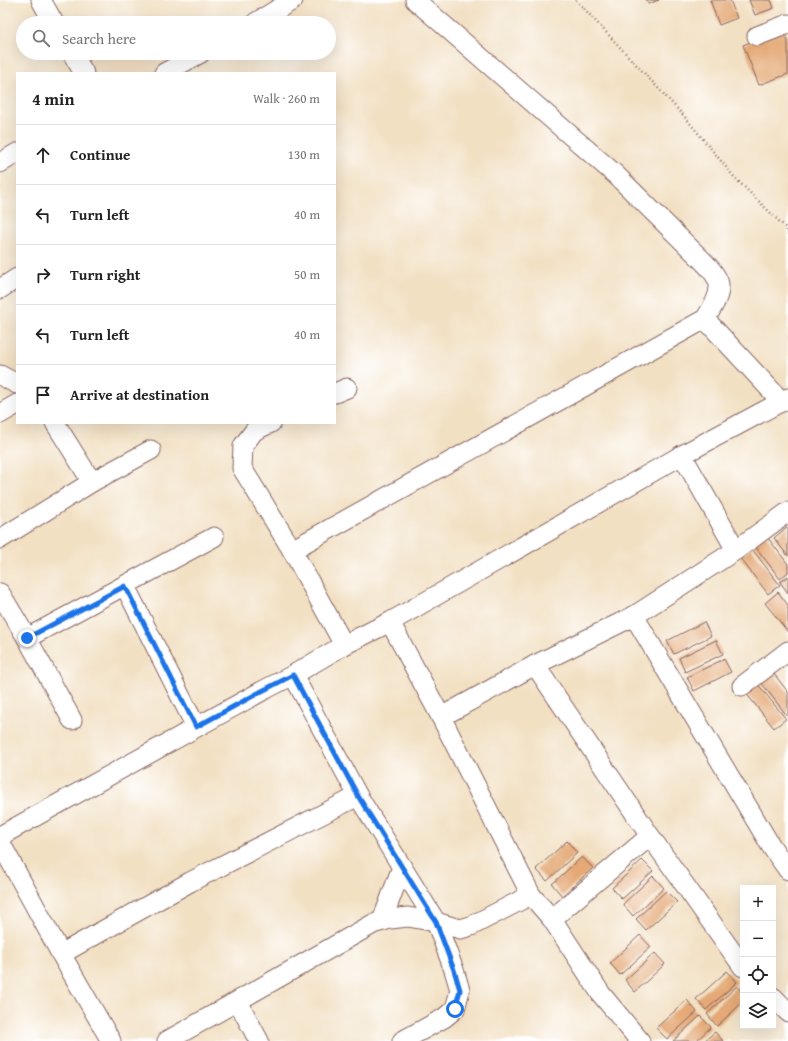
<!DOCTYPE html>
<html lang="en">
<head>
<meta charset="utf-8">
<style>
  body { margin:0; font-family:"Gentium Book Plus",serif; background:#f6f6f6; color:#222 }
  .controls { position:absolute; right:12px; bottom:12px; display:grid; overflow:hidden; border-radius:0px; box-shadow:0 4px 16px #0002 }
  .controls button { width:36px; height:36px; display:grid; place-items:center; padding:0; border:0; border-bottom:1px solid #e0e0e0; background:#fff; color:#222; font:20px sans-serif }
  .stop { position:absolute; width:12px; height:12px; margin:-9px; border:3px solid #1a73e8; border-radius:50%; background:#fff }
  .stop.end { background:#1a73e8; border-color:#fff; box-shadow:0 1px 4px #0008 }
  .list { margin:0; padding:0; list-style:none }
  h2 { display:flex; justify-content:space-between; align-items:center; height:52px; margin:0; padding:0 16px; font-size:17px }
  h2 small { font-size:13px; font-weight:400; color:#767676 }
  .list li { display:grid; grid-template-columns:26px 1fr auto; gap:12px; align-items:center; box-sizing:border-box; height:60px; padding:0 16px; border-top:1px solid #e0e0e0 }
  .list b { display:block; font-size:15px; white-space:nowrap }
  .list em { font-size:13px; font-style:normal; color:#767676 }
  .icon { flex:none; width:22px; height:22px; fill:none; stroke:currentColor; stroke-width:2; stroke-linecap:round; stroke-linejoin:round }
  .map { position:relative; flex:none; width:788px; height:1041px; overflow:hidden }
  .search { position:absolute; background:#fff; box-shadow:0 4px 16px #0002; left:16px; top:16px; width:320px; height:44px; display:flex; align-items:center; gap:10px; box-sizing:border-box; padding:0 14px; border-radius:22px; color:#767676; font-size:15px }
  .panel { position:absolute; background:#fff; box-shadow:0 4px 16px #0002; left:16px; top:72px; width:320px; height:352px; border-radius:0px }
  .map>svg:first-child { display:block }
</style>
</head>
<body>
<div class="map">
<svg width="788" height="1041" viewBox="0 0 788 1041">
  <rect width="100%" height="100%" fill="#fff"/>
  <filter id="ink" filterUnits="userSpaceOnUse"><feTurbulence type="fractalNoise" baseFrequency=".025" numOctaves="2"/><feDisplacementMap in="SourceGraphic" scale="8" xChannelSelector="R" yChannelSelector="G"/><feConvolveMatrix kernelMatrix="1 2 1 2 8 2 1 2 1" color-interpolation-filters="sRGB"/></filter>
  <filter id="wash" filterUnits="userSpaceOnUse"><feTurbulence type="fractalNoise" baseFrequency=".012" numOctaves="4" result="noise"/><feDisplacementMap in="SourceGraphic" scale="16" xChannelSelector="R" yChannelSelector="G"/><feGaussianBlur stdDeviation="0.9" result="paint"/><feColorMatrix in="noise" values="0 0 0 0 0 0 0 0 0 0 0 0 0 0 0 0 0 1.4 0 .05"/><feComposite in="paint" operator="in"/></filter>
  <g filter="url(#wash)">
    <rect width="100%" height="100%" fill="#f2e0c3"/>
    <g id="blocks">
      <g fill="#e4a976">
        <polygon points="646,0 659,0 648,4"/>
        <polygon points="710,0 730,0 737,18 719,25"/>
        <polygon points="749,0 771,0 774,8 755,15"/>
        <polygon points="783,29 788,41 788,74 759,85 743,45"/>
        <polygon points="787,527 788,528 788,556 774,538"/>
        <polygon points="764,533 788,564 788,572 780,579 752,542"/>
        <polygon points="751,548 780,585 768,594 740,558"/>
        <polygon points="788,576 788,593 780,582"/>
        <polygon points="778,592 788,605 788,632 765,603"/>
        <polygon points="704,622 711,636 674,654 667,641"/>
        <polygon points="716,640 723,654 685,672 679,658"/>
        <polygon points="724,659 731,672 694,691 687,677"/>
        <polygon points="771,670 788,692 788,717 759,680"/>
        <polygon points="757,683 786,719 774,728 745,692"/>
        <polygon points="567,841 577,853 547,881 536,869"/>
        <polygon points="582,857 593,868 562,896 552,884"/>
        <polygon points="642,860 653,871 622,899 612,888"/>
        <polygon points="653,876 664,888 633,916 623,904"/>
        <polygon points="666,891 677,902 646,930 636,919"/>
        <polygon points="640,935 651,947 620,975 610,963"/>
        <polygon points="655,953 665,964 635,992 625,980"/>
        <polygon points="727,971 737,982 706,1010 696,999"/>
        <polygon points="737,986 743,993 743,1002 717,1026 707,1014"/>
        <polygon points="687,1000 697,1012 667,1039 656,1028"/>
        <polygon points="700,1016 711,1027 696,1041 673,1041"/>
        <polygon points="715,1032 723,1041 704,1041"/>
      </g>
    </g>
  </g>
  <g filter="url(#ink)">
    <use href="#blocks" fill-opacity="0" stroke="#856360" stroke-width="1"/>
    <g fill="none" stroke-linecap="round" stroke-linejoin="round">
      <defs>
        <g id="street">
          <polyline points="41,0 54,23"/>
          <polyline points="255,23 293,0"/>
          <polyline points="757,36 788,24"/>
          <polyline points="72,53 84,73"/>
          <polyline points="164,73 201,53"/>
          <polyline points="0,163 17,153"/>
          <polyline points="0,289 17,278"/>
          <polyline points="705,319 782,402"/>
          <polyline points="0,375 17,384"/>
          <polyline points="335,393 347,388"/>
          <polyline points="0,414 17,404"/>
          <polyline points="55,423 92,482"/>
          <polyline points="271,423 254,431 243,446 242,468 292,550 344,645"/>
          <polyline points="682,455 736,550"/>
          <polyline points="0,539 92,482 151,450"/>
          <path d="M292 550 705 319C712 308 720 297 719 284 717 275 708 266 702 260L616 175 415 0"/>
          <polyline points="125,586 196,727"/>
          <polyline points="0,593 27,638 72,720"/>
          <polyline points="634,616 771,846 788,870"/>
          <polyline points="390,622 441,717 531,895 552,919 601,994 640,1041"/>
          <polyline points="27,638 214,537"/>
          <polyline points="535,665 650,836 743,967"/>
          <polyline points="293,675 358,796 436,922 454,970 460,990 455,1009 444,1018 402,1041"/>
          <polyline points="742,686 788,651"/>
          <polyline points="441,717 535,665 634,616 736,550 788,512"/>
          <polyline points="0,836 262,691 293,675 344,645 390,622 682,455 788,398"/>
          <polyline points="0,842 61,954 111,1041"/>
          <polyline points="552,919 650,836"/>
          <polyline points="382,921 402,867"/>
          <polyline points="61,954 190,882 358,796"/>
          <polyline points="773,997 788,1012"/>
          <polyline points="238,1002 259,1041"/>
          <polyline points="167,1041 373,924 390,919 408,917 436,922 460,929 471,926 531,895"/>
        </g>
      </defs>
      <use href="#street" stroke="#856360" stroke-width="21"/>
      <polyline stroke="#856360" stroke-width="2.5" stroke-dasharray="1 3" stroke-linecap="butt" points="576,0 684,116 735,178 786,228 788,234"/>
      <use href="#street" stroke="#fff" stroke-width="19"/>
    </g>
  </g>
  <g fill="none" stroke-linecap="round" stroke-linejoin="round" filter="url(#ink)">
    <polyline stroke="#1a73e8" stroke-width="5" points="27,638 125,586 196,727 262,691 293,675 358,796 436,922 454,970 460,990 455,1009"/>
  </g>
</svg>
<div class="controls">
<button>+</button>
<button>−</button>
<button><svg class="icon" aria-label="locate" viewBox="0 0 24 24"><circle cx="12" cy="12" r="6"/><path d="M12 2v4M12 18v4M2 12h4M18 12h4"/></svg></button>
<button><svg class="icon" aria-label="layers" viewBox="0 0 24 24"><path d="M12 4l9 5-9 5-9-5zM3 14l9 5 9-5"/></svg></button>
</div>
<div class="stop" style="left:455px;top:1009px"></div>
<div class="stop end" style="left:27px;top:638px"></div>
<div class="search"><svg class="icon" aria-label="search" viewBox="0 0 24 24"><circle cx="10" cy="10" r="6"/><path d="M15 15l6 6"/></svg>Search here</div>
<section class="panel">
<h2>4 min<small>Walk · 260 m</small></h2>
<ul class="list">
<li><svg class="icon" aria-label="ahead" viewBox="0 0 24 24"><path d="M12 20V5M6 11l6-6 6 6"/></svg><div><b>Continue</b></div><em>130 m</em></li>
<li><svg class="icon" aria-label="left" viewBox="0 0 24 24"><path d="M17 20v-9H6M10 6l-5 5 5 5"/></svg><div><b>Turn left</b></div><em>40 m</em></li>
<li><svg class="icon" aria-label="right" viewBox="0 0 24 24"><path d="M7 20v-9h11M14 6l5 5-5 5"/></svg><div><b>Turn right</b></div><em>50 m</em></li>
<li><svg class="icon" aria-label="left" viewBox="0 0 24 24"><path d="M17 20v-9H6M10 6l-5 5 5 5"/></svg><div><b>Turn left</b></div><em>40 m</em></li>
<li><svg class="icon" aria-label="arrive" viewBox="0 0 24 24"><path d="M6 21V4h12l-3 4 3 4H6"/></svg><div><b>Arrive at destination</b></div></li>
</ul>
</section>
</div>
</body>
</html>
